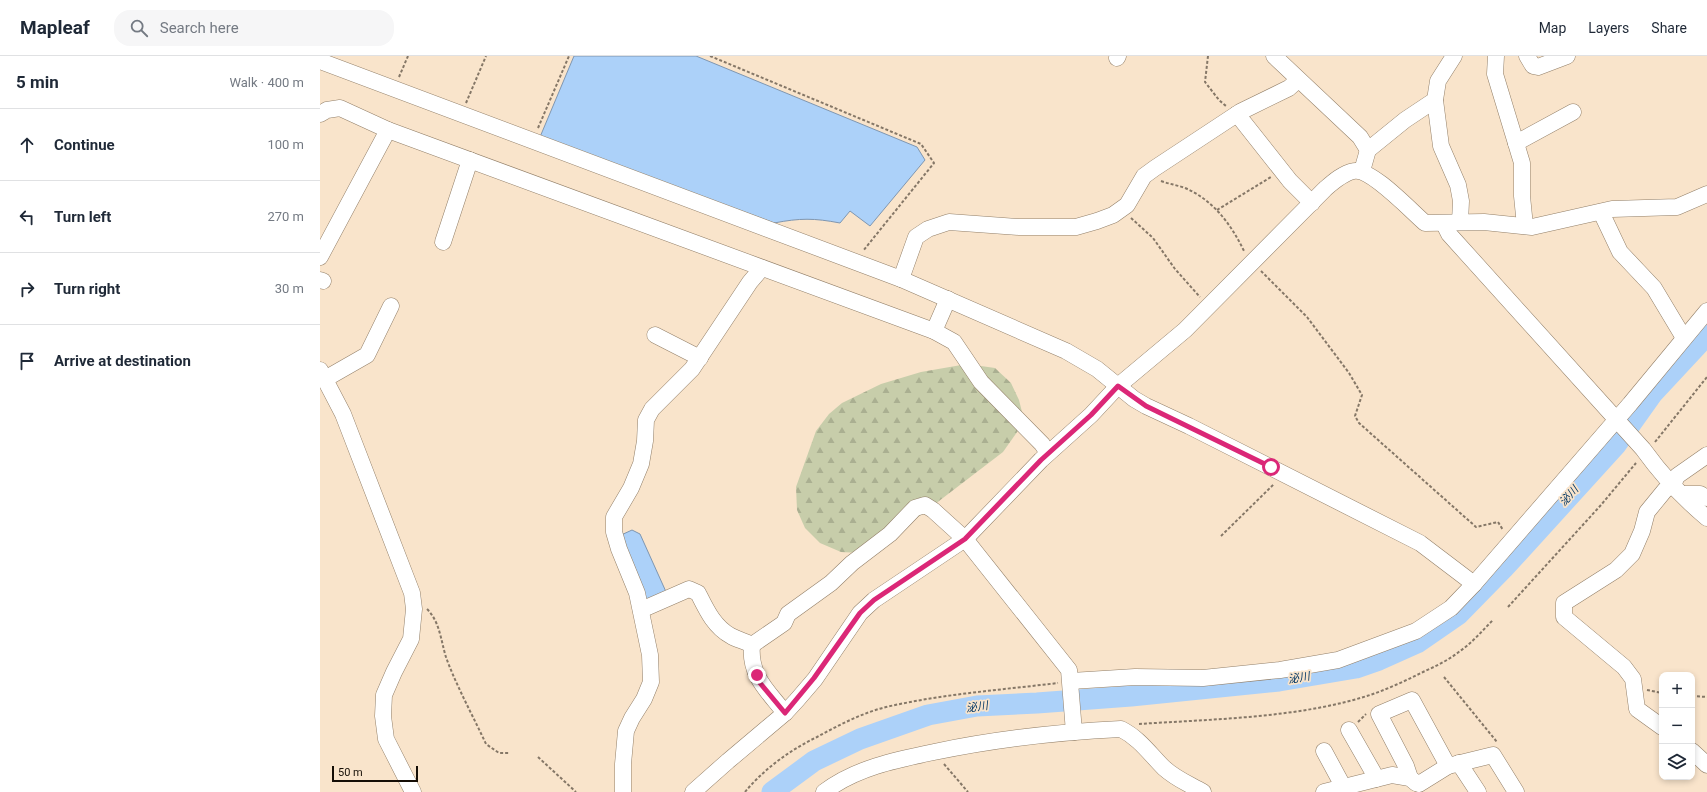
<!DOCTYPE html>
<html lang="en">
<head>
<meta charset="utf-8">
<style>
  body { margin:0; font-family:Roboto,"Noto Sans JP",sans-serif; background:#f6f6f7; color:#1f2937 }
  .controls { position:absolute; right:12px; bottom:12px; display:grid; overflow:hidden; border-radius:8px; box-shadow:0 2px 6px #0003 }
  .controls button { width:36px; height:36px; display:grid; place-items:center; padding:0; border:0; border-bottom:1px solid #e0e1e3; background:#fff; color:#1f2937; font:20px sans-serif }
  .scale { position:absolute; left:12px; bottom:10px; width:86px; box-sizing:border-box; padding-left:4px; border:2px solid #150e06; border-top:0; font-size:11px; line-height:14px; white-space:nowrap; color:#150e06; -webkit-text-stroke:3px #f9e4cb; paint-order:stroke }
  .stop { position:absolute; width:12px; height:12px; margin:-9px; border:3px solid #db2777; border-radius:50%; background:#fff }
  .stop.end { background:#db2777; border-color:#fff; box-shadow:0 1px 4px #0008 }
  .list { margin:0; padding:0; list-style:none }
  h2 { display:flex; justify-content:space-between; align-items:center; height:52px; margin:0; padding:0 16px; font-size:17px }
  h2 small { font-size:13px; font-weight:400; color:#747a83 }
  .list li { display:grid; grid-template-columns:26px 1fr auto; gap:12px; align-items:center; box-sizing:border-box; height:72px; padding:0 16px; border-top:1px solid #e0e1e3 }
  .list b { display:block; font-size:15px; white-space:nowrap }
  .list em { font-size:13px; font-style:normal; color:#747a83 }
  .icon { flex:none; width:22px; height:22px; fill:none; stroke:currentColor; stroke-width:2; stroke-linecap:round; stroke-linejoin:round }
  .map { position:relative; flex:none; width:1387px; height:736px; overflow:hidden }
  header { display:flex; align-items:center; gap:24px; box-sizing:border-box; height:56px; padding:0 20px; background:#fff; border-bottom:1px solid #e0e1e3 }
  header strong { font-size:19px }
  nav { display:flex; gap:22px; margin-inline-start:auto; font-size:14px }
  .search { width:280px; height:36px; background:#f6f6f7; display:flex; align-items:center; gap:10px; box-sizing:border-box; padding:0 14px; border-radius:16px; color:#747a83; font-size:15px }
  main { display:flex }
  aside { flex:1; background:#fff }
  .map>svg:first-child { display:block }
</style>
</head>
<body>
<header>
<strong>Mapleaf</strong>
<div class="search"><svg class="icon" aria-label="search" viewBox="0 0 24 24"><circle cx="10" cy="10" r="6"/><path d="M15 15l6 6"/></svg>Search here</div>
<nav><a>Map</a><a>Layers</a><a>Share</a></nav>
</header>
<main>
<aside>
<h2>5 min<small>Walk · 400 m</small></h2>
<ul class="list">
<li><svg class="icon" aria-label="ahead" viewBox="0 0 24 24"><path d="M12 20V5M6 11l6-6 6 6"/></svg><div><b>Continue</b></div><em>100 m</em></li>
<li><svg class="icon" aria-label="left" viewBox="0 0 24 24"><path d="M17 20v-9H6M10 6l-5 5 5 5"/></svg><div><b>Turn left</b></div><em>270 m</em></li>
<li><svg class="icon" aria-label="right" viewBox="0 0 24 24"><path d="M7 20v-9h11M14 6l5 5-5 5"/></svg><div><b>Turn right</b></div><em>30 m</em></li>
<li><svg class="icon" aria-label="arrive" viewBox="0 0 24 24"><path d="M6 21V4h12l-3 4 3 4H6"/></svg><div><b>Arrive at destination</b></div></li>
</ul>
</aside>
<div class="map">
<svg width="1387" height="736" viewBox="0 0 1387 736">
  <defs>
    <pattern id="forest-firs" width="22" height="20" patternUnits="userSpaceOnUse"><rect width="22" height="20" fill="#c7cdaa"/><path d="M5 1l3.5 6h-7zM16 11l3.5 6h-7z" fill="#aaaf91"/></pattern>
  </defs>
  <rect width="100%" height="100%" fill="#f9e4cb"/>
  <polygon fill="url(#forest-firs)" points="647,308 675,312 691,327 699,344 702,356 702,369 683,396 572,481 541,497 521,496 500,487 485,472 477,454 476,431 496,375 509,358 522,347 561,328 601,316"/>
  <g fill="#acd1f9" stroke="#7f96b0">
    <path d="M254 0H376L597 91 605 104 550 170 530 155 520 167C494 162 480 162 454 167L220 81Z"/>
    <polygon points="312,474 320,478 347,538 323,545 299,480"/>
  </g>
  <g fill="none" stroke-linecap="round" stroke-linejoin="round">
    <polyline stroke="#acd1f9" stroke-width="21" points="452,736 494,705 540,683 608,659 657,650 717,647 811,640 959,625 1036,612 1059,604 1097,587 1139,558 1184,512 1296,389 1333,337 1387,279"/>
    <defs>
      <g id="minor">
        <polyline points="954,0 1040,81 1048,94"/>
        <polyline points="1176,0 1175,18 1202,107 1202,140 1205,170"/>
        <polyline points="1207,0 1213,10 1218,11 1247,0"/>
        <polyline points="797,2 798,0"/>
        <polyline points="0,5 581,223 746,295 777,313 814,343 826,350 869,370 1100,487 1154,528"/>
        <polyline points="1115,44 1121,90 1138,129 1141,145 1140,166"/>
        <polyline points="0,58 7,54 20,52 68,74 614,275 634,286 661,326 722,388 728,397"/>
        <polyline points="917,58 970,125 992,147"/>
        <polyline points="1196,87 1253,56"/>
        <polyline points="1042,115 1048,94 1085,64 1115,44 1118,25 1134,0"/>
        <polyline points="1281,156 1300,196 1334,232 1364,282"/>
        <path d="M1124 168 1129 178 1323 393C1341 418 1363 442 1387 462"/>
        <polyline points="123,186 150,104"/>
        <polyline points="0,201 68,74"/>
        <polyline points="581,223 596,181 608,173 629,166 699,171 756,171 777,165 793,159 807,149 824,120 835,112 920,56 969,32 978,24"/>
        <polyline points="0,224 3,225"/>
        <polyline points="614,275 628,243"/>
        <polyline points="335,279 380,302"/>
        <polyline points="0,314 23,358 92,537 94,553 91,583 74,616 64,639 63,660 66,683 93,736"/>
        <polyline points="5,323 47,299 71,250"/>
        <polyline points="1362,438 1380,438 1387,442"/>
        <path d="M321 554 369 533 378 537C386 553 394 571 411 580 418 584 425 585 432 589"/>
        <polyline points="432,589 464,567 468,558 511,527 532,507 570,478 595,452 605,449 613,454 645,483 749,614 754,676"/>
        <path d="M432 589C429 620 448 635 465 657"/>
        <polyline points="751,625 815,621 883,622 960,614 1018,604 1096,575 1131,552 1154,528 1310,348 1387,255"/>
        <polyline points="1342,671 1317,653 1313,623 1304,611 1244,561 1244,547 1296,514 1312,498 1322,475 1327,456 1345,434 1353,429 1357,420 1387,399"/>
        <polyline points="1029,674 1053,716 1056,723"/>
        <polyline points="1004,695 1024,732"/>
        <polyline points="1372,695 1387,709"/>
        <polyline points="1139,707 1158,736"/>
        <polyline points="1090,722 1086,710 1059,658 1092,644 1128,710"/>
        <polyline points="1099,728 1128,710 1173,699 1196,736"/>
        <polyline points="303,736 303,708 306,675 312,662 324,643 331,626 330,599 317,537 299,493 294,476 294,461 311,432 321,408 325,385 326,364 332,353 372,313 430,226 442,212"/>
        <path d="M373 736 408 705 465 657 477 644 495 623 540 557 554 544 645 483 721 404 771 359 798 330 865 274 1005 133C1013 126 1023 117 1034 115 1051 112 1091 155 1105 167L1164 166 1212 171 1292 153 1357 151 1387 138"/>
        <path d="M504 736C536 712 575 704 614 696 676 683 738 676 801 673 819 682 830 698 844 712 856 723 869 728 883 736"/>
        <polyline points="1004,736 1072,719 1090,722 1096,727"/>
      </g>
    </defs>
    <use href="#minor" stroke="#927f68" stroke-width="17"/>
    <g stroke="#857767" stroke-width="2" stroke-dasharray="3 2" stroke-linecap="butt">
      <polyline points="390,0 601,88 614,107 543,195"/>
      <polyline points="888,0 885,26 899,44 906,50"/>
      <polyline points="79,21 88,0"/>
      <polyline points="146,47 166,0"/>
      <polyline points="218,72 249,0"/>
      <path d="M841 125C849 128 857 129 865 132 893 144 911 168 924 195"/>
      <polyline points="897,154 951,121"/>
      <polyline points="811,162 833,182 855,213 880,241"/>
      <polyline points="941,215 987,261 1029,317 1042,339 1035,360 1039,367 1156,471 1178,466 1183,474"/>
      <polyline points="1335,386 1387,321"/>
      <polyline points="901,480 954,428"/>
      <polyline points="1188,551 1281,449 1316,407"/>
      <path d="M107 553C121 567 121 588 127 604 138 633 153 660 166 688L179 697H190"/>
      <polyline points="1124,621 1177,686"/>
      <polyline points="1327,634 1342,637"/>
      <polyline points="1372,640 1387,641"/>
      <polyline points="1038,666 1046,658"/>
      <path d="M819 668C894 663 982 662 1053 638 1070 632 1087 624 1103 616 1116 610 1129 604 1140 595 1152 587 1162 575 1173 564"/>
      <polyline points="218,701 256,736"/>
      <polyline points="624,708 648,736"/>
      <path d="M425 736C444 713 470 694 497 681 519 669 542 657 566 651 623 638 680 634 738 627"/>
    </g>
    <use href="#minor" stroke="#fff" stroke-width="16"/>
  </g>
  <g fill="none" stroke-linecap="round" stroke-linejoin="round">
    <polyline stroke="#db2777" stroke-width="5" points="437,619 440,627 465,657 494,622 540,557 554,544 645,483 721,404 771,359 798,330 826,350 951,411"/>
  </g>
  <g text-anchor="middle" dominant-baseline="central" stroke-width="3.5" stroke-linejoin="round" paint-order="stroke">
    <g font-size="11" font-style="italic" fill="#003665" stroke="#f9e4cb">
      <text transform="translate(1249 440) rotate(-48)">泌川</text>
      <text transform="translate(979 622) rotate(-10)">泌川</text>
      <text transform="translate(657 651) rotate(-8)">泌川</text>
    </g>
  </g>
</svg>
<div class="controls">
<button>+</button>
<button>−</button>
<button><svg class="icon" aria-label="layers" viewBox="0 0 24 24"><path d="M12 4l9 5-9 5-9-5zM3 14l9 5 9-5"/></svg></button>
</div>
<div class="scale">50 m</div>
<div class="stop" style="left:951px;top:411px"></div>
<div class="stop end" style="left:437px;top:619px"></div>
</div>
</main>
</body>
</html>
